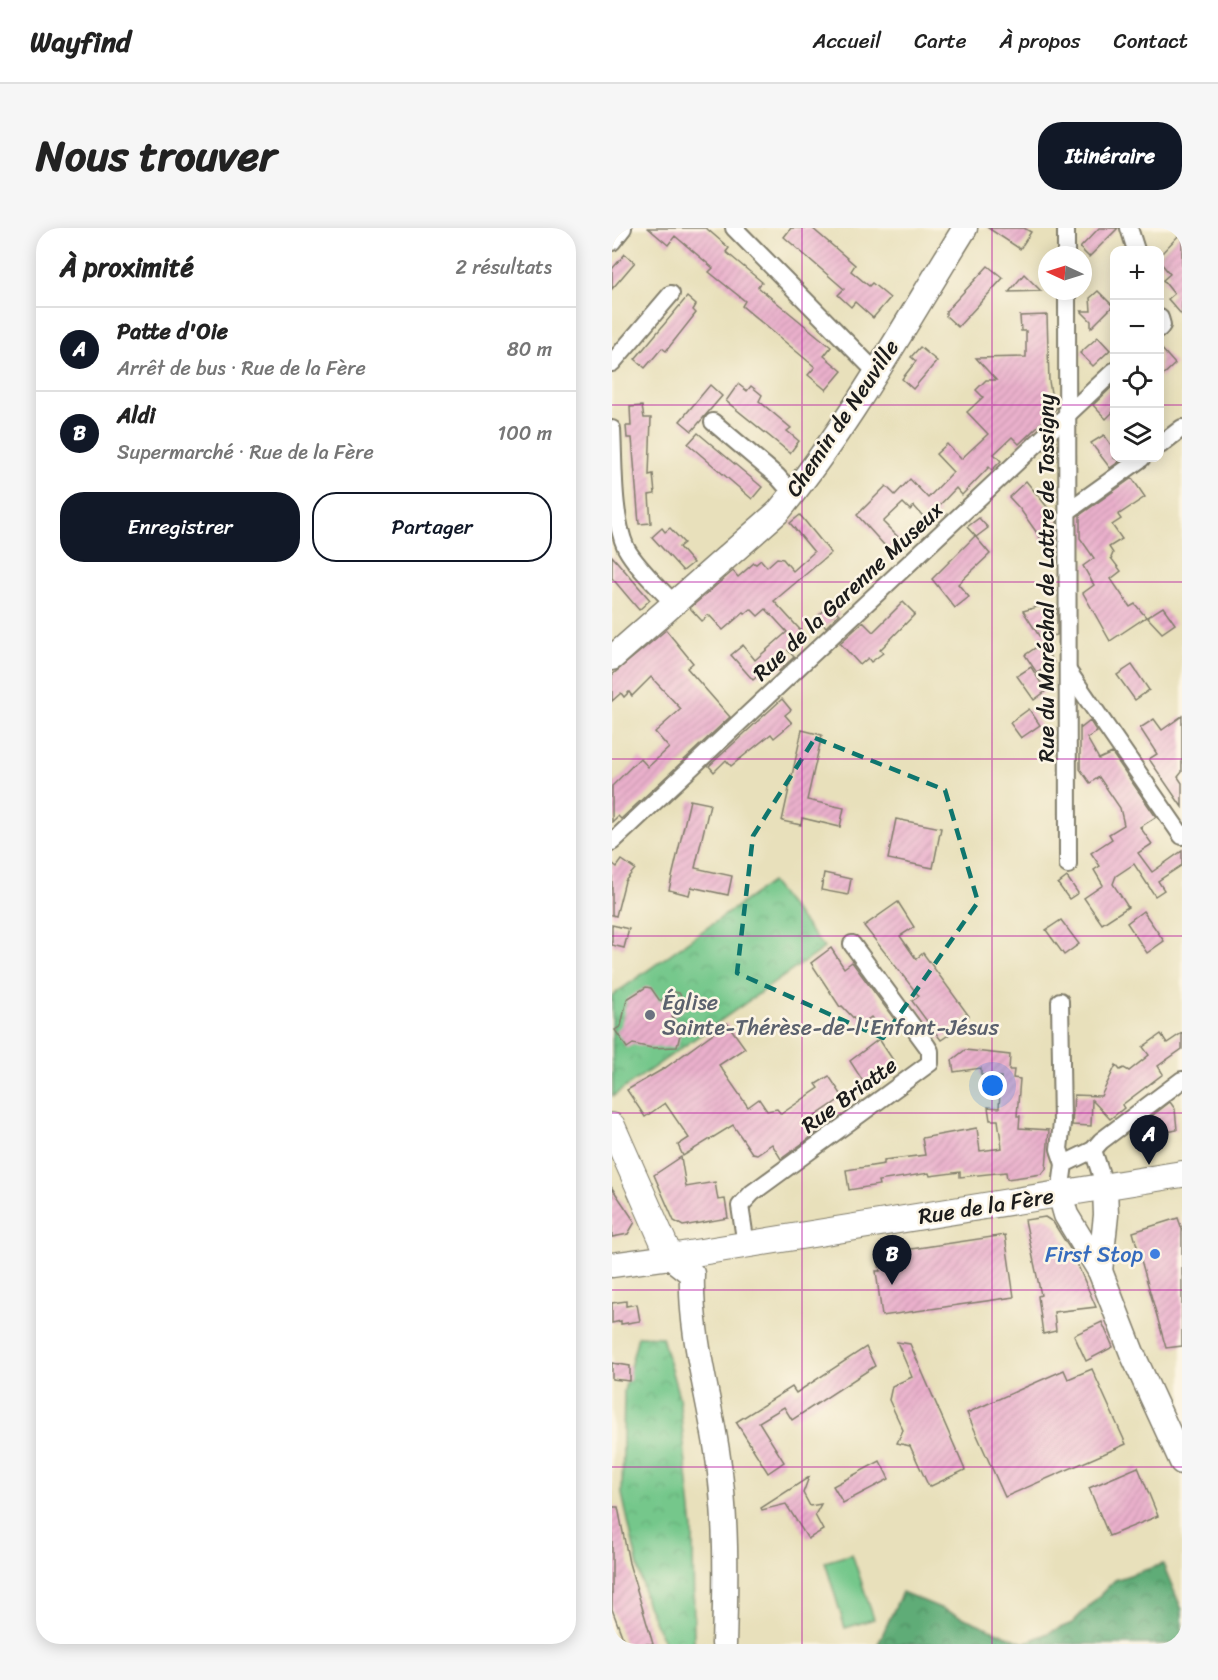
<!DOCTYPE html>
<html lang="fr">
<head>
<meta charset="utf-8">
<style>
  body { margin:0; font-family:Sriracha,sans-serif; background:#f6f6f6; color:#222 }
  .controls { position:absolute; right:18px; top:18px; display:grid; overflow:hidden; border-radius:12px; box-shadow:0 3px 15px #0003 }
  .controls button { width:54px; height:54px; display:grid; place-items:center; padding:0; border:0; border-bottom:2px solid #e0e0e0; background:#fff; color:#222; font:30px sans-serif }
  .compass { position:absolute; left:426px; top:18px; width:54px; height:54px; border-radius:50%; background:#fff; box-shadow:0 3px 15px #0003; rotate:274deg }
  .you { position:absolute; left:381px; top:858px; width:21px; height:21px; margin:-15px; border:4px solid #fff; border-radius:50%; background:#1a73e8; box-shadow:0 0 0 9px #1a73e833 }
  .badge { display:grid; place-items:center; width:39px; height:39px; border-radius:50%; background:#111827; color:#fff; font-size:20px; font-weight:700 }
  .pin { position:absolute; translate:-50% -50px; filter:drop-shadow(0 2px 3px #0008) }
  .pin::after { content:''; position:absolute; top:32px; width:21px; height:18px; background:inherit; clip-path:polygon(0 0,100% 0,50% 100%) }
  .list { margin:0; padding:0; list-style:none }
  h2 { display:flex; justify-content:space-between; align-items:center; height:78px; margin:0; padding:0 24px; font-size:26px }
  h2 small { font-size:20px; font-weight:400; color:#767676 }
  .list li { display:grid; grid-template-columns:39px 1fr auto; gap:18px; align-items:center; box-sizing:border-box; height:84px; padding:0 24px; border-top:2px solid #e0e0e0 }
  .list b { display:block; font-size:22px; white-space:nowrap }
  .list p { margin:0; font-size:20px; white-space:nowrap; color:#767676 }
  .list em { font-size:20px; font-style:normal; color:#767676 }
  .actions { display:flex; gap:12px; padding:18px 24px }
  .actions a { flex:1; padding:14px 0; border:2px solid #111827; border-radius:24px; text-align:center; font-size:21px; color:#111827 }
  .actions .main { background:#111827; color:#fff }
  .icon { flex:none; width:33px; height:33px; fill:none; stroke:currentColor; stroke-width:2; stroke-linecap:round; stroke-linejoin:round }
  .map { position:relative; flex:none; width:570px; height:1416px; overflow:hidden; border-radius:24px }
  header { display:flex; align-items:center; gap:36px; box-sizing:border-box; height:84px; padding:0 30px; background:#fff; border-bottom:2px solid #e0e0e0 }
  header strong { font-size:28px }
  nav { display:flex; gap:33px; margin-inline-start:auto; font-size:21px }
  .intro { display:flex; align-items:center; justify-content:space-between; box-sizing:border-box; height:144px; padding:0 36px }
  h1 { margin:0; font-size:42px }
  .button { padding:15px 27px; border-radius:24px; background:#111827; color:#fff; font-size:21px; font-weight:700 }
  main { display:flex; gap:36px; padding:0 36px }
  aside { flex:1; background:#fff; border-radius:24px; box-shadow:0 3px 15px #0003 }
  .map>svg:first-child { display:block }
</style>
</head>
<body>
<header>
<strong>Wayfind</strong>
<nav><a>Accueil</a><a>Carte</a><a>À propos</a><a>Contact</a></nav>
</header>
<div class="intro"><h1>Nous trouver</h1><a class="button">Itinéraire</a></div>
<main>
<aside>
<h2>À proximité<small>2 résultats</small></h2>
<ul class="list">
<li><span class="badge">A</span><div><b>Patte d'Oie</b><p>Arrêt de bus · Rue de la Fère</p></div><em>80 m</em></li>
<li><span class="badge">B</span><div><b>Aldi</b><p>Supermarché · Rue de la Fère</p></div><em>100 m</em></li>
</ul>
<div class="actions"><a class="main">Enregistrer</a><a>Partager</a></div>
</aside>
<div class="map">
<svg width="570" height="1416" viewBox="0 0 570 1416">
  <defs>
    <pattern id="forest-crowns" width="20" height="18" patternUnits="userSpaceOnUse" patternTransform="scale(1.5)"><rect width="20" height="18" fill="#5fac77"/><path d="M2 6a3 3 0 1 1 6 0M12 15a3 3 0 1 1 6 0" fill="none" stroke="#4e8b61"/></pattern>
    <pattern id="park-crowns" width="20" height="18" patternUnits="userSpaceOnUse" patternTransform="scale(1.5)"><rect width="20" height="18" fill="#74c78b"/><path d="M2 6a3 3 0 1 1 6 0M12 15a3 3 0 1 1 6 0" fill="none" stroke="#64aa77"/></pattern>
    <pattern id="building-hatch" width="6" height="6" patternUnits="userSpaceOnUse" patternTransform="scale(1.5)"><rect width="6" height="6" fill="#eab0cc"/><path d="M-1 1l2-2M0 6l6-6M5 7l2-2" fill="none" stroke="#c897af"/></pattern>
  </defs>
  <rect width="100%" height="100%" fill="#fcf5e5"/>
  <filter id="ink" filterUnits="userSpaceOnUse"><feTurbulence type="fractalNoise" baseFrequency=".0167" numOctaves="2"/><feDisplacementMap in="SourceGraphic" scale="12" xChannelSelector="R" yChannelSelector="G"/><feConvolveMatrix kernelMatrix="1 2 1 2 8 2 1 2 1" color-interpolation-filters="sRGB"/></filter>
  <filter id="wash" filterUnits="userSpaceOnUse"><feTurbulence type="fractalNoise" baseFrequency=".008" numOctaves="4" result="noise"/><feDisplacementMap in="SourceGraphic" scale="24" xChannelSelector="R" yChannelSelector="G"/><feGaussianBlur stdDeviation="1.35" result="paint"/><feColorMatrix in="noise" values="0 0 0 0 0 0 0 0 0 0 0 0 0 0 0 0 0 1.4 0 .05"/><feComposite in="paint" operator="in"/></filter>
  <g filter="url(#wash)">
    <rect width="100%" height="100%" fill="#e8e0bb"/>
    <polygon fill="#74c78b" stroke="#487254" stroke-width="1.5" points="240,1326 262,1391 233,1400 213,1334"/>
    <polygon fill="url(#forest-crowns)" stroke="#3e644a" stroke-width="1.5" points="551,1336 570,1382 570,1416 266,1416 290,1364 412,1415 460,1395 503,1352"/>
    <g fill="url(#park-crowns)" stroke="#487254" stroke-width="1.5">
      <polygon points="159,654 212,720 1,868 0,768"/>
      <polygon points="26,1108 50,1109 67,1169 81,1302 82,1416 53,1416 34,1375 10,1266 12,1163"/>
    </g>
    <g id="blocks">
      <g fill="url(#building-hatch)">
        <polygon points="36,0 94,0 117,20 114,24 150,54 146,59 219,119 212,128 230,143 214,162 196,147 203,139 130,78 133,73 97,44 101,40 63,8 56,17"/>
        <polygon points="179,0 200,0 243,37 239,43 257,58 260,55 278,70 261,90 243,74 239,79 226,67 232,61 172,9"/>
        <polygon points="376,0 412,0 419,4 408,21"/>
        <polygon points="487,0 506,0 477,29 468,20"/>
        <polygon points="570,4 570,87 556,71 562,66 551,52 558,46 548,34 548,27"/>
        <polygon points="13,26 23,34 0,61 0,41"/>
        <polygon points="376,38 391,50 346,99 334,88 334,83"/>
        <polygon points="412,46 429,63 397,64"/>
        <polygon points="486,63 501,78 479,100 479,93 469,83 479,83 478,70"/>
        <polygon points="75,69 84,77 81,82 84,85 54,123 50,120 33,140 23,131"/>
        <polygon points="435,87 437,153 440,171 445,171 445,180 407,216 400,209 382,226 389,233 380,242 377,239 350,267 344,260 324,281 328,285 317,295 302,278 298,282 291,275 271,294 294,317 282,328 245,287 274,258 283,267 298,251 316,270 341,244 324,226 335,216 349,231 376,206 355,184 371,169 364,162 374,152 384,152 364,130 414,129 414,103 409,103 408,88"/>
        <polygon points="486,109 498,122 481,138 468,125"/>
        <polygon points="308,119 325,133 301,161 290,151 304,133 299,129"/>
        <polygon points="548,119 563,136 548,150"/>
        <polygon points="126,156 135,163 139,158 150,167 147,173 179,200 175,203 187,213 178,225 114,173"/>
        <polygon points="98,157 110,168 80,203 68,193"/>
        <polygon points="502,157 502,183 494,191 481,177"/>
        <polygon points="30,178 32,190 39,190 37,247 41,246 43,266 37,267 39,295 27,296 20,210 15,210 14,198 19,198 18,179"/>
        <polygon points="86,205 150,259 140,271 76,216"/>
        <polygon points="492,207 502,221 502,230 508,233 498,240 479,215"/>
        <polygon points="520,250 533,269 506,287 509,291 500,297 510,311 497,319 501,325 499,330 509,343 499,351 518,379 523,376 534,389 498,413 471,365 482,357 471,338 482,330 468,310 468,287"/>
        <polygon points="414,253 445,291 445,305 432,315 408,281 397,269"/>
        <polygon points="188,287 219,325 162,373 192,406 176,422 182,429 167,443 160,435 141,452 119,427 131,417 143,432 175,404 154,381 146,388 139,381 133,386 132,384 111,402 97,387 90,393 78,380 121,343 126,349 142,335 144,336 149,332 155,339 165,330 171,331 181,343 202,324 178,295"/>
        <polygon points="367,290 376,300 364,309 355,299"/>
        <polygon points="50,300 53,304 58,300 72,315 67,319 81,335 71,343 40,309"/>
        <polygon points="363,308 378,326 346,356 357,369 343,380 320,351"/>
        <polygon points="0,328 38,372 27,382 0,350"/>
        <polygon points="291,374 303,386 268,422 271,425 259,434 256,430 248,437 228,415 251,394 261,404"/>
        <polygon points="436,376 438,383 445,381 445,407 429,411 411,383"/>
        <polygon points="218,377 227,386 214,399 205,389"/>
        <polygon points="551,379 563,396 550,405 535,389"/>
        <polygon points="54,402 81,435 75,440 118,489 9,591 6,588 0,594 0,558 28,530 36,539 57,520 43,504 69,481 39,449 20,468 17,464 12,469 9,465 0,473 0,447"/>
        <polygon points="429,416 442,434 425,445 413,427"/>
        <polygon points="520,437 537,462 523,472 505,447"/>
        <polygon points="419,439 434,463 422,472 405,448"/>
        <polygon points="170,471 179,482 173,487 180,495 162,510 159,506 119,538 114,532 102,544 97,538"/>
        <polygon points="417,481 428,497 409,510 398,495"/>
        <polygon points="570,488 570,544 566,549 570,555 570,579 537,531 545,526 528,500 542,491 550,502"/>
        <polygon points="478,493 485,504 475,510 487,531 500,525 544,589 528,599 540,616 526,625 540,644 570,623 570,637 546,653 552,662 543,668 522,636 504,648 501,656 516,679 490,696 472,670 491,657 482,642 488,638 479,625 500,611 497,606 512,597 508,580 487,549 478,555 468,541 468,498 469,500"/>
        <polygon points="190,502 210,507 195,572 232,580 228,599 190,590 189,597 170,593"/>
        <polygon points="78,572 98,576 83,640 120,648 116,667 79,659 77,667 57,662"/>
        <polygon points="284,591 329,600 321,640 276,631"/>
        <polygon points="10,632 23,641 13,653 4,688 0,687 0,635 5,639"/>
        <polygon points="212,645 239,651 236,667 209,662"/>
        <polygon points="455,649 466,665 457,671 446,656"/>
        <polygon points="286,674 302,699 288,708 304,731 311,725 357,788 336,803 338,806 329,812 300,773 307,768 252,698"/>
        <polygon points="531,683 552,713 535,725 515,695"/>
        <polygon points="449,692 467,716 452,727 434,702"/>
        <polygon points="0,697 17,701 12,720 0,717"/>
        <polygon points="219,720 232,740 240,734 285,795 271,806 259,789 248,797 230,778 228,779 199,735"/>
        <polygon points="34,759 39,760 48,773 62,764 67,765 74,775 72,781 60,789 69,803 65,819 40,820 21,816 15,820 3,802 9,798 15,771"/>
        <polygon points="115,795 133,820 107,837 136,879 147,871 155,883 165,881 169,886 207,860 204,856 217,848 231,869 202,889 210,901 169,931 160,916 145,926 140,925 121,897 71,928 66,917 77,910 53,875 33,889 15,862 53,840"/>
        <polygon points="570,805 570,821 546,838 551,846 510,877 512,880 498,891 480,872 479,898 460,897 462,867 489,868 504,837 508,842 512,840 517,843 537,827 531,819 549,806 555,815"/>
        <polygon points="267,811 283,835 252,855 238,833"/>
        <polygon points="353,822 398,827 397,842 402,842 401,850 408,851 405,888 408,888 407,900 437,902 434,941 430,946 395,951 394,944 348,949 348,944 318,948 317,945 266,953 267,957 237,962 234,942 272,936 272,932 313,927 310,910 365,900 368,923 390,920 386,892 378,892 376,879 387,880 389,849 369,847 369,840 342,844 340,832"/>
        <polygon points="558,874 563,881 565,902 540,907 536,891"/>
        <polygon points="69,929 74,959 103,954 106,972 113,971 116,990 71,998 62,993 42,947"/>
        <polygon points="0,960 23,994 16,1006 0,1009"/>
        <polygon points="433,989 441,994 460,1024 484,1079 442,1084 444,1103 431,1106 426,1068 429,1067 413,992"/>
        <polygon points="566,990 570,1001 570,1118 554,1120 521,1004"/>
        <polygon points="393,1007 402,1069 270,1088 264,1043 268,1043 266,1026"/>
        <polygon points="14,1073 14,1078 25,1076 28,1093 9,1096 9,1093 0,1095 0,1075"/>
        <polygon points="490,1094 501,1119 474,1133 462,1107"/>
        <polygon points="285,1114 298,1116 353,1242 317,1259 298,1218 285,1215 291,1202 277,1172 280,1158 300,1149"/>
        <polygon points="254,1119 263,1138 180,1192 172,1179 147,1194 172,1234 156,1245 124,1194 180,1159 184,1165"/>
        <polygon points="0,1135 18,1138 18,1153 0,1151"/>
        <polygon points="480,1141 514,1216 393,1269 355,1185 452,1142 456,1151"/>
        <polygon points="268,1233 277,1251 231,1275 221,1258"/>
        <polygon points="526,1239 546,1288 497,1308 477,1260"/>
        <polygon points="197,1249 191,1265 198,1278 209,1276 203,1287 211,1302 196,1311 174,1276 150,1282 149,1280"/>
        <polygon points="0,1279 6,1279 17,1335 41,1416 13,1416 0,1381"/>
      </g>
    </g>
  </g>
  <g filter="url(#ink)">
    <use href="#blocks" fill-opacity="0" stroke="#827e6c" stroke-width="1.5"/>
    <g fill="none" stroke-linecap="round" stroke-linejoin="round">
      <defs>
        <g id="street">
          <polyline points="122,0 264,144"/>
          <polyline points="454,0 454,27"/>
          <polyline points="517,0 524,22"/>
          <polyline points="0,14 11,0"/>
          <polyline points="455,63 456,637"/>
          <polyline points="548,90 550,97 548,100"/>
          <polyline points="0,135 59,66"/>
          <polyline points="101,194 165,248 181,266"/>
          <path d="M0 201C2 236 0 289 14 320 25 340 47 359 62 376"/>
          <polyline points="548,217 570,200"/>
          <polyline points="456,283 530,230"/>
          <polyline points="456,443 570,608"/>
          <polyline points="0,614 502,143"/>
          <polyline points="448,773 450,895 447,921 452,936"/>
          <polyline points="481,922 493,959"/>
          <polyline points="448,966 452,936 481,922 489,913 570,852"/>
          <polyline points="134,1017 128,978 140,965 318,835 318,823 315,818 240,716"/>
        </g>
        <g id="secondary">
          <path d="M0 430 166 284C238 197 293 96 353 0"/>
          <polyline points="448,966 454,987 488,1043 520,1125 570,1234"/>
          <path d="M58 1029 80 1046C78 1105 96 1164 105 1223 115 1285 114 1353 112 1416"/>
          <polyline points="0,1037 58,1029"/>
          <polyline points="488,1043 494,987 493,959"/>
        </g>
        <polyline id="primary" points="0,898 58,1029 570,946"/>
      </defs>
      <use href="#street" stroke="#827e6c" stroke-width="20"/>
      <use href="#secondary" stroke="#827e6c" stroke-width="27"/>
      <use href="#primary" stroke="#827e6c" stroke-width="28"/>
      <use href="#street" stroke="#fff" stroke-width="16"/>
      <use href="#secondary" stroke="#fff" stroke-width="24"/>
      <use href="#primary" stroke="#fff" stroke-width="26"/>
    </g>
  </g>
  <path fill="none" stroke="#0f766e" stroke-width="4.5" stroke-dasharray="12 8" stroke-linejoin="round" d="M203 510 333 562 366 674 271 810 125 745 141 608Z"/>
  <path fill="none" stroke="#b5179e" stroke-width="1.5" stroke-opacity="0.55" d="M190 0V1416M380 0V1416M0 177H502M548 177H570M0 354H570M0 531H570M0 708H570M0 885H570M0 1062H570M0 1239H570"/>
  <circle fill="#6b7280" stroke="#fcf5e5" stroke-width="2" cx="38" cy="787" r="6"/>
  <circle fill="#3f7fe0" stroke="#fcf5e5" stroke-width="2" cx="543" cy="1026" r="6"/>
  <g text-anchor="middle" dominant-baseline="central" stroke-width="5" stroke-linejoin="round" paint-order="stroke">
    <g font-size="22" fill="#1c1c1c" stroke="#fcf5e5">
      <text transform="translate(230 190) rotate(-56)">Chemin de Neuville</text>
      <text transform="translate(434 350) rotate(-90)">Rue du Maréchal de Lattre de Tassigny</text>
      <text transform="translate(236 363) rotate(-43)">Rue de la Garenne Museux</text>
      <text transform="translate(237 867) rotate(-36)">Rue Briatte</text>
      <text transform="translate(374 978) rotate(-9)">Rue de la Fère</text>
    </g>
    <g font-size="22" fill="#5b616d" stroke="#fcf5e5" text-anchor="start">
      <text x="50" y="774">Église<tspan x="50" dy="25">Sainte-Thérèse-de-l'Enfant-Jésus</tspan></text>
    </g>
    <g font-size="22" fill="#366cbe" stroke="#fcf5e5" text-anchor="end">
      <text x="531" y="1026">First Stop</text>
    </g>
  </g>
</svg>
<div class="controls">
<button>+</button>
<button>−</button>
<button><svg class="icon" aria-label="locate" viewBox="0 0 24 24"><circle cx="12" cy="12" r="6"/><path d="M12 2v4M12 18v4M2 12h4M18 12h4"/></svg></button>
<button><svg class="icon" aria-label="layers" viewBox="0 0 24 24"><path d="M12 4l9 5-9 5-9-5zM3 14l9 5 9-5"/></svg></button>
</div>
<svg class="compass" viewBox="-18 -18 36 36"><path d="M0-13l5 13h-10z" fill="#e53935"/><path d="M0 13l5-13h-10z" fill="#767676"/></svg>
<div class="you"></div>
<div class="pin badge" style="left:537px;top:937px">A</div>
<div class="pin badge" style="left:280px;top:1057px">B</div>
</div>
</main>
</body>
</html>
